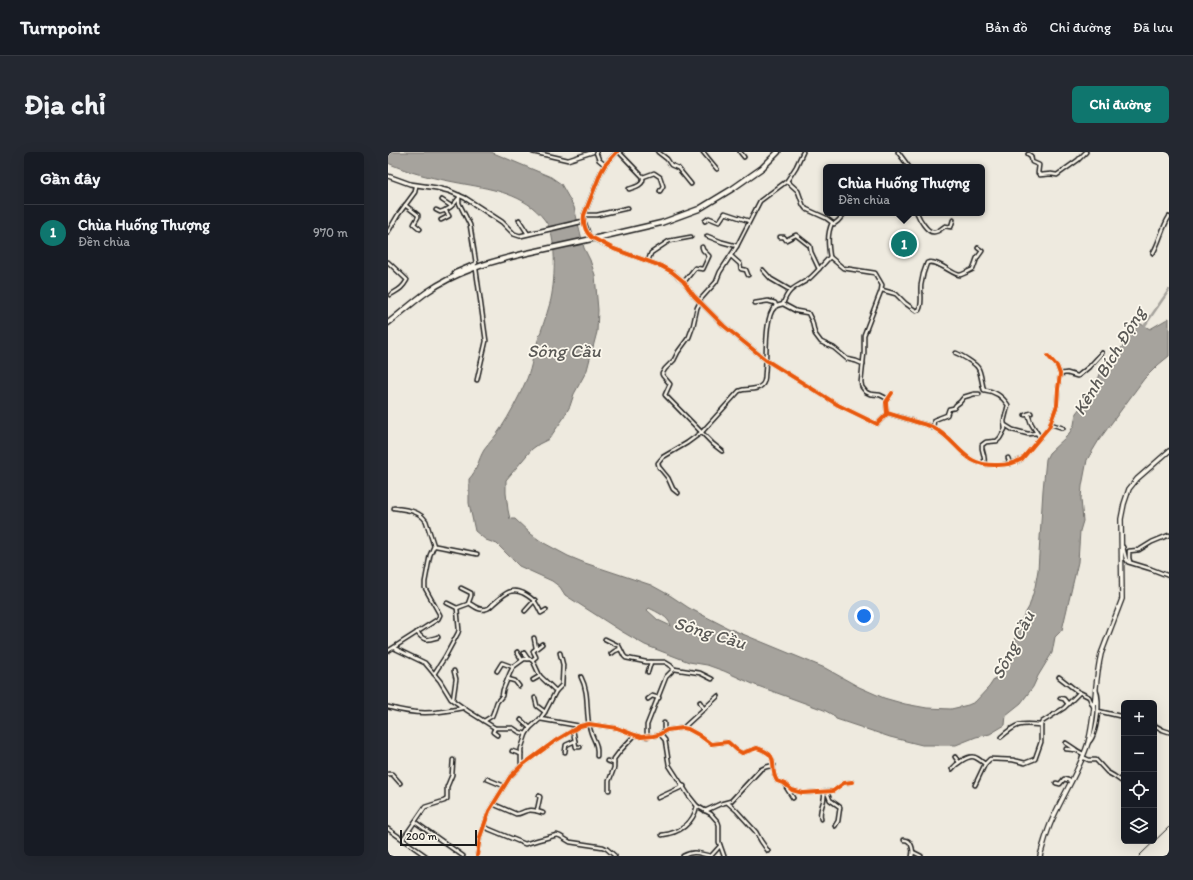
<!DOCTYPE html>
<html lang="vi">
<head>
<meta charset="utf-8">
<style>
  body { margin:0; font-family:Itim,sans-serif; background:#242831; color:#f1f3f6 }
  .controls { position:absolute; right:12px; bottom:12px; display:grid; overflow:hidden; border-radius:6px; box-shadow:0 4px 16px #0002 }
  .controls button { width:36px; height:36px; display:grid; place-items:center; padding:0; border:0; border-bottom:1px solid #363941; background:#171b24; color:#f1f3f6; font:20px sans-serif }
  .scale { position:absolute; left:12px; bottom:10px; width:77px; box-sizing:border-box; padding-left:4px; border:2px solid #1c1c1c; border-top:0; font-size:11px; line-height:14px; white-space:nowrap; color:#1c1c1c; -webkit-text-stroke:3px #fbf7ec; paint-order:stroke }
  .you { position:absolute; left:476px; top:464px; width:14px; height:14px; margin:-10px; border:3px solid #fff; border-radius:50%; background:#1a73e8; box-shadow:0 0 0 6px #1a73e833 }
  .badge { display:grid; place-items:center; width:26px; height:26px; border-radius:50%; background:#0f766e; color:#fff; font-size:13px; font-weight:700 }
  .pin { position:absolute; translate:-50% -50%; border:2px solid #fff; box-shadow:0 1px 4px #0006 }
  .popup { position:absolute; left:435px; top:12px; width:162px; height:52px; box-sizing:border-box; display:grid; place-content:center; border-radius:6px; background:#171b24; filter:drop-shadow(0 1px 3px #0005); font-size:13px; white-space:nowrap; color:#9ea1a6 }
  .popup b { font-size:15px; color:#f1f3f6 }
  .popup::after { content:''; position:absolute; left:50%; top:100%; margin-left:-8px; border:8px solid transparent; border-top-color:#171b24 }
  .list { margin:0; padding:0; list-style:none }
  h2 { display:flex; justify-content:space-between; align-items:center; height:52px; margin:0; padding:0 16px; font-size:17px }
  h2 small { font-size:13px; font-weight:400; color:#9ea1a6 }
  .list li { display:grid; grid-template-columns:26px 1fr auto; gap:12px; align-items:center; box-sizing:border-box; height:56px; padding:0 16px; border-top:1px solid #363941 }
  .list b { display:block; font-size:15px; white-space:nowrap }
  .list p { margin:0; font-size:13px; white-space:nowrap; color:#9ea1a6 }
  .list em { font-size:13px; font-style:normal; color:#9ea1a6 }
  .icon { flex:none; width:22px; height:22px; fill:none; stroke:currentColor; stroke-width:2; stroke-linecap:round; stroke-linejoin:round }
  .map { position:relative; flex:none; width:781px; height:704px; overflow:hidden; border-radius:6px }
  header { display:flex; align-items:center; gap:24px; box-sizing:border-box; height:56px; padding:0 20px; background:#171b24; border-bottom:1px solid #363941 }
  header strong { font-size:19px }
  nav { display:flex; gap:22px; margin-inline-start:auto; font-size:14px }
  .intro { display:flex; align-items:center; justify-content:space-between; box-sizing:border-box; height:96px; padding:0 24px }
  h1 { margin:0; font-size:28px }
  .button { padding:10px 18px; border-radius:6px; background:#0f766e; color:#fff; font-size:14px; font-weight:700 }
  main { display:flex; gap:24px; padding:0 24px }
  aside { flex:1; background:#171b24; border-radius:6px; box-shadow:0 4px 16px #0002 }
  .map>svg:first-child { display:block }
</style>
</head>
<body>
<header>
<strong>Turnpoint</strong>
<nav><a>Bản đồ</a><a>Chỉ đường</a><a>Đã lưu</a></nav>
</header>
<div class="intro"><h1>Địa chỉ</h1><a class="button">Chỉ đường</a></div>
<main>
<aside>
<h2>Gần đây<small></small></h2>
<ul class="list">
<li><span class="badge">1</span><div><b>Chùa Huống Thượng</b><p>Đền chùa</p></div><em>970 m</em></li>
</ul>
</aside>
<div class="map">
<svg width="781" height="704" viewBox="0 0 781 704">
  <rect width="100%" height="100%" fill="#eeeadf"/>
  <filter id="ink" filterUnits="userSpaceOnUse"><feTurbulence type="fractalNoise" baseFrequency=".025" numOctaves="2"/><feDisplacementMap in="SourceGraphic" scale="8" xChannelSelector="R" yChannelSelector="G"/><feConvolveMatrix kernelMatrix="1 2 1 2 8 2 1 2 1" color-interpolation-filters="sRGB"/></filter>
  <g filter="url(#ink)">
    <path fill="#a6a39d" stroke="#6f6d69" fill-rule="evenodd" d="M0 0H103L163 25 173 32 186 55 196 96 202 108 207 123 210 158 209 180 199 218 186 242 182 254 175 267 161 287 151 292 144 297 118 328V341L120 358 122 367H127L143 382 154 390 180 404 197 411 263 433 283 444 301 456 340 476 437 516 471 535 496 546 517 552 539 556 563 557 580 553 587 550 601 535 615 514 625 494 634 467 641 455 647 435 650 418 655 338 658 307 661 301 678 285 682 280 686 273 688 261 697 250 705 239 713 220 735 194 751 171 762 177 781 166V204L770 213 756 227 711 288 699 308 694 334 693 347 695 369 692 379 690 410 674 478 667 485 664 501 650 524 645 535 633 551 618 563 617 573 602 582 588 585 568 593H534L502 585 448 567 445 563 436 558 367 533 336 519 319 513 301 510 257 493 233 479 177 443 172 435 164 429 131 414 109 392 98 388 87 379 81 351V327C89 319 90 308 96 298 101 291 108 284 113 276 122 262 130 247 137 231 143 219 144 207 148 194 153 179 158 165 162 151 167 132 169 90 160 73 156 66 150 60 144 55 120 37 89 35 61 29 40 25 19 20 0 11ZM261 456C269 460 281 465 283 474L270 468 259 458Z"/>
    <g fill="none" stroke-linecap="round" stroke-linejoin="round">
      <polyline stroke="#a6a39d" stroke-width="2.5" points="755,176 781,138"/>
      <defs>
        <g id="minor">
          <polyline points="145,0 180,8 205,0"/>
          <polyline points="208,0 211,8 217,13"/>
          <path d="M231 0 255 25C256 33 248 35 241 37"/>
          <polyline points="270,0 279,7 283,13 290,16 303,32"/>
          <polyline points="315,0 329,17"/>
          <polyline points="352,0 356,5"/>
          <polyline points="510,0 521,15"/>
          <polyline points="640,2 643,4 644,10 651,13 650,21 652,23 663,22 669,23 690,8 698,0"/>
          <polyline points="255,25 266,21 272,25 275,34 272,39"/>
          <polyline points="399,29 410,39 415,53 418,57 438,66 446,72 450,69 457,61"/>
          <polyline points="71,43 71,51 82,73 88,111"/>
          <polyline points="54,48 63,54"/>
          <polyline points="17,53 30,63 30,65 26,72 32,77"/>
          <path d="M48 58 52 60C59 59 66 53 70 47"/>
          <path d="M529 61C531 66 539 81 546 80 550 80 554 76 557 74L563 75 565 68"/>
          <polyline points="196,63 209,63 240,56"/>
          <polyline points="53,68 61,64 57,58"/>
          <polyline points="131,68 140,82"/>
          <polyline points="196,69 201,83 206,87 226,97 273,114 284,120 295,129 306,144 336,174 378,208 450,253 489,272 499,262 498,250 504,241"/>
          <polyline points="317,69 321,66 331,70 337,61 361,69"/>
          <path d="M444 71C439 82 440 93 442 105L455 116 487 121 494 133 493 139 476 183V201L473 230 474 235 478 240 482 242 492 243 500 247"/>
          <polyline points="0,80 10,63 27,40 28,34"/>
          <polyline points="319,84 334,90 349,94"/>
          <polyline points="392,85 396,85 398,88 408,83 422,94 423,100 431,117"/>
          <path d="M765 101C772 89 774 76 781 65"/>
          <polyline points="343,104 352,112 353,117 358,118 360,123"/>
          <polyline points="260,109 263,101 281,89 303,85"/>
          <path d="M0 110 19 128C14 137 10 138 2 143"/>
          <polyline points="88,117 98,189 89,228"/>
          <polyline points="375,118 383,127 402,138"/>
          <polyline points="296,130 307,116 315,117 321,104 315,98 314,95"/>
          <path d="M494 138 508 142 517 151 528 159 531 158C535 152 532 141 533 133 534 125 536 118 539 111 549 107 565 123 572 123 576 122 581 119 585 117L589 106 594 99 590 96"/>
          <polyline points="311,149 328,130 332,120 349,94 372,49 399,29 408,15 415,0"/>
          <polyline points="312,150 309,156 305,174 301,185 290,200 286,208 277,217 274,222 275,224 282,232 277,243 325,292 334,299"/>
          <polyline points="367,151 380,149 387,151 388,154"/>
          <polyline points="395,152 408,159 420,161 424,169 427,182 433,190 446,196 459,207 468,209 475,212"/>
          <path d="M568 201C573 203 588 212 590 216 593 220 594 233 596 238 607 239 614 244 620 253L616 269 617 277 612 286 609 289 598 290 594 293C593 300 598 303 596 312"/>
          <polyline points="672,222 679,221 689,224 690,224 701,215 714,201"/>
          <path d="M499 261C509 264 519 267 528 270 534 272 541 273 546 276 572 290 574 315 610 313 618 313 627 311 634 307L661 275 669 253 670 237 672 222 669 214 660 204"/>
          <polyline points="640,262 643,271 652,286"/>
          <polyline points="637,263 643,261"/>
          <polyline points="663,272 675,276"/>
          <polyline points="617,273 625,278 640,282 649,281"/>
          <polyline points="545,276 546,268 559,263 561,257 566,256 568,253 572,250 576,245 586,242 591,242"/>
          <polyline points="620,306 622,312"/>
          <path d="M290 341 285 337 280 326 271 315 270 311 275 305 299 291 314 280 351 239C359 235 367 240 374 233 377 230 377 226 377 222 379 207 376 164 387 155 389 153 393 153 395 152 401 134 409 136 422 126 429 120 435 112 442 105"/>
          <polyline points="46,394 48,394 89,402"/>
          <polyline points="735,395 738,407 740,410 763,417 781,424"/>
          <polyline points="742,410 741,406 741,399 751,398 764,390 781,383"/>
          <path d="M81 451C86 454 91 459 98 457 101 457 103 454 105 452 115 444 121 435 135 441 146 447 148 450 153 461L158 458"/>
          <polyline points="69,456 80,452 83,444 83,441 73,436"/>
          <polyline points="137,459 147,448"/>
          <path d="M29 480C36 490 40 488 50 485"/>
          <polyline points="146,486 148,496"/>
          <polyline points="217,487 231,494 236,504 238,506 258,510 277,510 282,513 286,517 312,521 324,527"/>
          <polyline points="6,496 37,511 52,529 63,547 80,559 107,576 125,576 131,580 138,582"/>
          <path d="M0 499 50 467 52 463 37 436V430L42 403 46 394 38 369C31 358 18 358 6 356"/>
          <polyline points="129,500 134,508"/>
          <polyline points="136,501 140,507"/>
          <polyline points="223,502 227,499 232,497"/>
          <polyline points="144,508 148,505 145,499 154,492"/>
          <polyline points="109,519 114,511 125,515"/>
          <polyline points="260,520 263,510"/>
          <polyline points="46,522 57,505 70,481 71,478 69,456 59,451"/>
          <path d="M193 525C202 542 197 560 202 577 205 589 210 590 209 604"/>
          <polyline points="671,525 689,539 701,545 705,554"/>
          <polyline points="120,527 127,529 131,534"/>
          <polyline points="145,528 152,524"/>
          <polyline points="147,546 149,554 157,560"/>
          <polyline points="672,546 676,547 680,552"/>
          <polyline points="260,547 264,544 271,546"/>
          <polyline points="65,548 68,527 66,519"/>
          <polyline points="312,550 316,557"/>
          <path d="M0 555C28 563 46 562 74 556"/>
          <polyline points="710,559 736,565"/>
          <polyline points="152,567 192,574"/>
          <polyline points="133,568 142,576"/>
          <polyline points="96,569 104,564 106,559 109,550 114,544 115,538 122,521 125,515 136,507 142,507 145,509 152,524 168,539"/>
          <polyline points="276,571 276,579"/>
          <polyline points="766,573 775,578 781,580"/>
          <polyline points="107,576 105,580 109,583"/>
          <polyline points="295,576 330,544"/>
          <polyline points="272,582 277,588 281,613 301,644 309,654 323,662 330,670 331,673 331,690 336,704"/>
          <polyline points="259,585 259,573 278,525 286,517"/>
          <path d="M613 585C629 571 632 571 653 573"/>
          <polyline points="187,589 188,595 192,595"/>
          <polyline points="678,591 687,597"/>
          <path d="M700 591C709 584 713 548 708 538"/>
          <polyline points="678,597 688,598 695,602"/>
          <polyline points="124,599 133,602"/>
          <polyline points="177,600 178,593 187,589 185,578"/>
          <polyline points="567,605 571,610"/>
          <polyline points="694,605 701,608 708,608 719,620 726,624 736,631"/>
          <polyline points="219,609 226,611"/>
          <polyline points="133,613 133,597 138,582 142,576 152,567 157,560 168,539 174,533 175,513 172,501"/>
          <path d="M564 617C568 612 580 603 586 605 590 606 594 610 597 612"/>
          <polyline points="0,622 4,622 12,631"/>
          <polyline points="99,627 116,634"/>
          <polyline points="668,631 672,632 676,627 683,629"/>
          <polyline points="587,633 597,612 602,607 625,608 637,611 647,607 653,590 653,573 654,570 676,556 691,541"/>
          <polyline points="398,635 405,646"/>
          <polyline points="221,638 221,629 226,616 226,607 232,599 247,583"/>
          <polyline points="439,640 442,648 452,655 450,669 447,674"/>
          <polyline points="270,646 296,634"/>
          <polyline points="340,651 348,658 368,680 373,689 380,699"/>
          <path d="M105 652 128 662C133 662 134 660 138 659 144 657 149 659 155 661"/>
          <polyline points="149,659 152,645 151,644"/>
          <polyline points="317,659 332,652 343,649 372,618 378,615 386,613"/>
          <path d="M433 667C430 657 438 650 436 640"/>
          <polyline points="27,670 75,704"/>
          <polyline points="96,675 137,692 150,688 169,683 172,684 182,690 215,695 219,697 227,704"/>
          <polyline points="0,677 38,704"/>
          <path d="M274 683C291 681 305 672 309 654"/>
          <polyline points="15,687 37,655 56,649 59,647 59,635 64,623 65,608"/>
          <path d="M516 688C523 687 526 698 524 704"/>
          <polyline points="525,700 533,704"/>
          <path d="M89 704 92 685 101 659 122 625 133 614 167 589 192 574 201 572 229 576 247 583 253 585 265 584 270 583 279 578 295 576 300 577 311 583 323 592 340 590 349 598 354 601 369 596C394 604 380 615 389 629L397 632 404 638 415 641 445 639 456 631 464 630"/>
          <path d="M295 704C307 698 311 702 323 704L332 694"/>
        </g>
        <polyline id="tertiary" points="0,24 22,32 49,36 61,39 77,46 114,70 126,82 132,84 196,69 196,63 213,20 217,13 229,0"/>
        <path id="secondary" d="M652 704C656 691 659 678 665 666 676 641 692 617 700 591 708 562 706 531 713 502L734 447 733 367 736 352 741 337 749 327 781 299"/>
        <g id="trunk">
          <polyline points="213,85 273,71 311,57 344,37 374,16 390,0"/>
          <polyline points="67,121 86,113"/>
          <path d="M0 171C13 161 25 150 39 140 68 120 101 110 135 102"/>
        </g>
      </defs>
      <use href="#minor" stroke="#1c1c1c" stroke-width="5.5"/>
      <use href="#tertiary" stroke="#1c1c1c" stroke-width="6"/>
      <use href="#secondary" stroke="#1c1c1c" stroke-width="6"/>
      <use href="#trunk" stroke="#1c1c1c" stroke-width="7"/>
      <use href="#minor" stroke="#fbf7ec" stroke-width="2.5"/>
      <use href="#tertiary" stroke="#fbf7ec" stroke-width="3"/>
      <use href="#secondary" stroke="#fbf7ec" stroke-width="3.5"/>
      <use href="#trunk" stroke="#fbf7ec" stroke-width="4"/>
      <polyline stroke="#1c1c1c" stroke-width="1" points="751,704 781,675"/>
      <defs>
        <polyline id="trunk-bridge" points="135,102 213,85"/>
      </defs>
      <use href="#trunk-bridge" stroke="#1c1c1c" stroke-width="7" stroke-linecap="butt"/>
      <use href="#trunk-bridge" stroke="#fbf7ec" stroke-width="4"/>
      <defs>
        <g id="cycleway">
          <path d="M229 0 217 13 213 20 196 63C195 71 197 79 203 85L226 97 273 114 284 120 295 129 306 144 336 174 378 208 450 253 489 272 499 262 498 250 504 241"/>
          <path d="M499 261C509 264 519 267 528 270 534 272 541 273 546 276 572 290 574 315 610 313 618 313 627 311 634 307L661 275 669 253 670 237 672 222 669 214 660 204"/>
          <path d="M89 704 92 685 101 659 122 625 133 614 167 589 192 574 201 572 229 576 247 583 253 585 265 584 270 583 279 578 295 576 300 577 311 583 323 592 340 590 349 598 354 601 369 596C394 604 380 615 389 629L397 632 404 638 415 641 445 639 456 631 464 630"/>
        </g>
      </defs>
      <use href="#cycleway" stroke="#fbf7ec" stroke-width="6"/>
      <use href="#cycleway" stroke="#e8590c" stroke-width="4"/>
    </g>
  </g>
  <g text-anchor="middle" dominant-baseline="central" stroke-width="3.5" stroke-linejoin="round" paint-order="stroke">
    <g font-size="18" font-style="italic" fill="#5a5956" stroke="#fbf7ec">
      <text x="176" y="199">Sông Cầu</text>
      <text transform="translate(721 209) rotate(-59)">Kênh Bích Động</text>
      <text transform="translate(322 481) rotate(17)">Sông Cầu</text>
      <text transform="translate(625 493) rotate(-63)">Sông Cầu</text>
    </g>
  </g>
</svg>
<div class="controls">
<button>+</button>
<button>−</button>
<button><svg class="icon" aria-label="locate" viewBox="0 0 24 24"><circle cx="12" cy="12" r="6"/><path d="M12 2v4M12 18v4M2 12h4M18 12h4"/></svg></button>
<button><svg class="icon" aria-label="layers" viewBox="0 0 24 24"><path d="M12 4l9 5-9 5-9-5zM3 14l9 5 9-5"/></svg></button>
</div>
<div class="scale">200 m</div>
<div class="you"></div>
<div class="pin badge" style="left:516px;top:92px">1</div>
<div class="popup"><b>Chùa Huống Thượng</b>Đền chùa</div>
</div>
</main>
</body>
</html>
